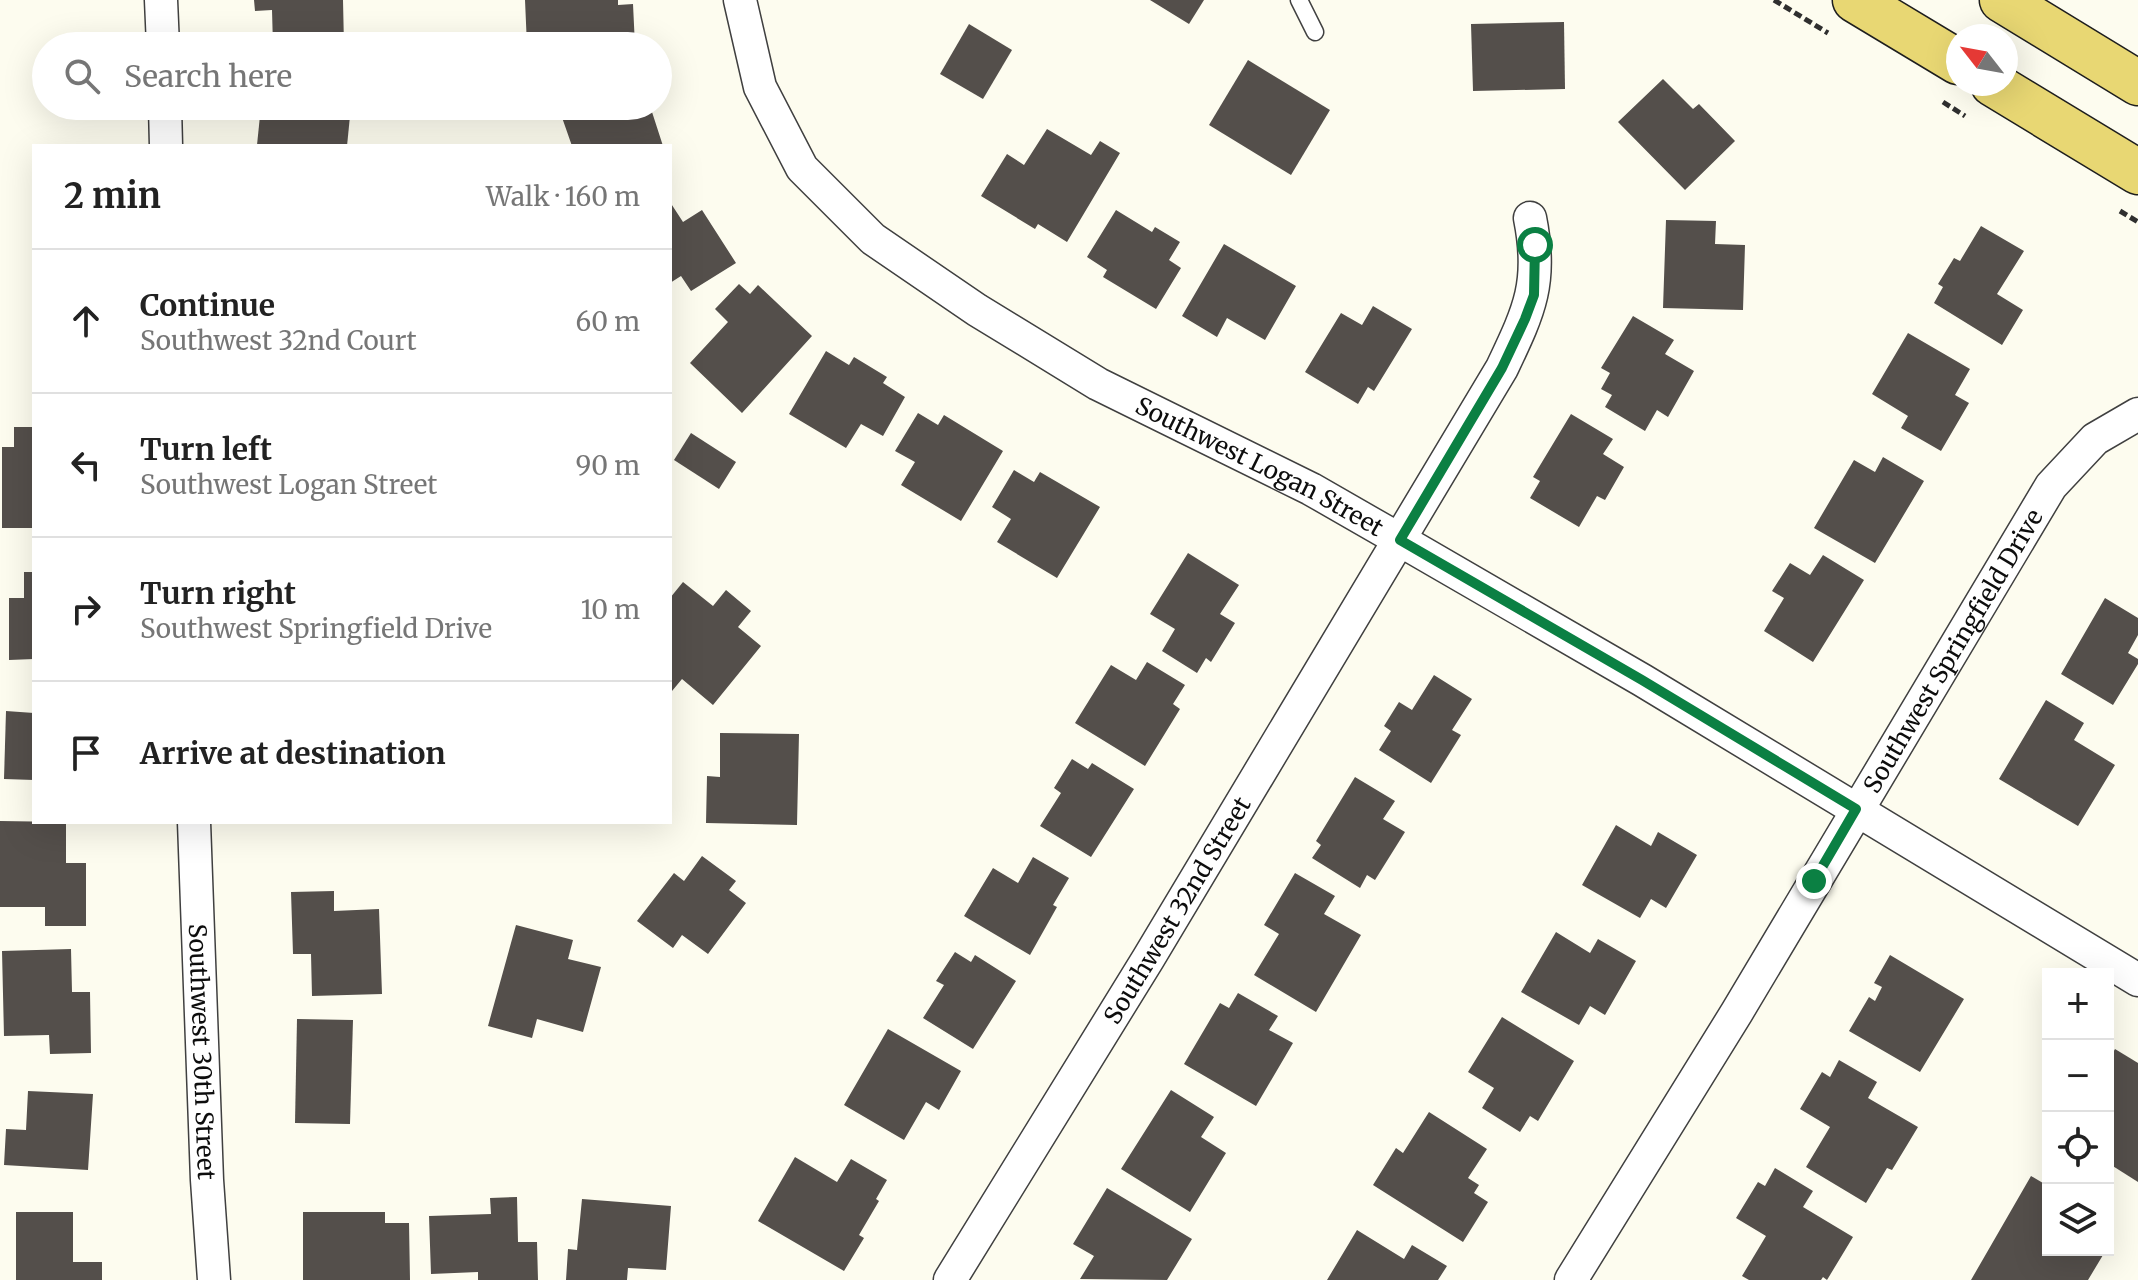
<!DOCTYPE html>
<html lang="en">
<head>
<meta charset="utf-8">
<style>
  body { margin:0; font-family:Merriweather,serif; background:#f6f6f6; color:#222 }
  .controls { position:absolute; right:24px; bottom:24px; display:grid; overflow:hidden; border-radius:0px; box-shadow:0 8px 32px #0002 }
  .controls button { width:72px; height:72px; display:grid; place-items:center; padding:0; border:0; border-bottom:2px solid #e0e0e0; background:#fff; color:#222; font:40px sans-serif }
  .compass { position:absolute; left:1946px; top:24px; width:72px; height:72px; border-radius:50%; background:#fff; box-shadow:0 8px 32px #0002; rotate:301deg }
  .stop { position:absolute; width:24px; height:24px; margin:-18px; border:6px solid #0b8043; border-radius:50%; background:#fff }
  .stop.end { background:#0b8043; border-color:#fff; box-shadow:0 2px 8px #0008 }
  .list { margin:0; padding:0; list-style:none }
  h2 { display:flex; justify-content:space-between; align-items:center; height:104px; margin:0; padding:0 32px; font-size:34px }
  h2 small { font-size:26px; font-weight:400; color:#767676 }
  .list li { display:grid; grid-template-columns:52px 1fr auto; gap:24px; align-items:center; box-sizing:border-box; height:144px; padding:0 32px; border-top:2px solid #e0e0e0 }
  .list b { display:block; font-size:30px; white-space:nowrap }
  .list p { margin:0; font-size:26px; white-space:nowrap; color:#767676 }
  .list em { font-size:26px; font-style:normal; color:#767676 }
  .icon { flex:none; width:44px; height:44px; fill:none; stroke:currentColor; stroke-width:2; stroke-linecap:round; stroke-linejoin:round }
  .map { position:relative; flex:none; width:2138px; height:1280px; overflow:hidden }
  .search { position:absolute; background:#fff; box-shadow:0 8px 32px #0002; left:32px; top:32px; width:640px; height:88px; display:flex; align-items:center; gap:20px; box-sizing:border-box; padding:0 28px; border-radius:44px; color:#767676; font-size:30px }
  .panel { position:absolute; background:#fff; box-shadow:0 8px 32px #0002; left:32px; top:144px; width:640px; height:680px; border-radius:0px }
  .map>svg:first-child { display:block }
</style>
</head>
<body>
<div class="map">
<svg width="2138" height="1280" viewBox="0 0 2138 1280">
  <rect width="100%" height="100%" fill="#fdfcef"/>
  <g fill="#544f4b">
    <polygon points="254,0 343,0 344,46 273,46 272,10 255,11"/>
    <polygon points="525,0 618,0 618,5 633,4 635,46 527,46"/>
    <polygon points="1150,0 1204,0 1189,24"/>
    <polygon points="1564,22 1565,89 1473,91 1471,24"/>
    <polygon points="969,24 1012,50 983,99 940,74"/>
    <polygon points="1248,60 1330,110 1291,175 1209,125"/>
    <polygon points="1663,79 1693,109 1699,104 1735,141 1685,190 1618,122"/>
    <polygon points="261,106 351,106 347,146 257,145"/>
    <polygon points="558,106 639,106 642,115 652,112 663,146 572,146"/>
    <polygon points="1047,129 1091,155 1100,141 1120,153 1067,242 1038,224 1035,229 981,196 1007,154 1024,165"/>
    <polygon points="670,202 683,222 702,210 736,263 691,291 681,276 670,283"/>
    <polygon points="1116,210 1152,232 1155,227 1180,242 1169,260 1181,268 1156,309 1103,277 1107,270 1087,257"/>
    <polygon points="1666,220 1716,221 1715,244 1745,245 1743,310 1663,308"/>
    <polygon points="1981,226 2024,251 1997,294 2023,310 2002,345 1934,303 1943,287 1938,284 1954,258 1960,261"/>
    <polygon points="1224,244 1296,286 1265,340 1227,318 1217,337 1182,316"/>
    <polygon points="739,284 750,294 758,285 812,336 742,413 690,363 728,322 715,309"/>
    <polygon points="1373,306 1412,329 1374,391 1368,387 1358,404 1305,372 1341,313 1362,325"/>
    <polygon points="1633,316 1674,340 1665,354 1694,371 1668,417 1657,410 1645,431 1605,407 1612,395 1601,389 1610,373 1601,368"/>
    <polygon points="1908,333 1970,369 1955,395 1969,403 1941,451 1901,428 1908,416 1872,394"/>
    <polygon points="826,351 849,365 854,357 887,377 883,383 905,397 883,436 861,424 846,448 789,414"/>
    <polygon points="918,413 938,425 944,415 1003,451 961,521 901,485 915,462 895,451"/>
    <polygon points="1571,414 1613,439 1603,454 1624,467 1605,500 1597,496 1579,527 1530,498 1540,481 1533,477"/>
    <polygon points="14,427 34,427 34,528 2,528 2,447 14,447"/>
    <polygon points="691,433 736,462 719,489 674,460"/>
    <polygon points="1883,457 1924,481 1875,563 1814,528 1854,460 1875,472"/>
    <polygon points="1014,470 1034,482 1040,472 1100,507 1057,578 997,542 1011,519 992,507"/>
    <polygon points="1188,553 1239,585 1220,614 1235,623 1211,662 1206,658 1197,673 1162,651 1175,629 1150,614"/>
    <polygon points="1823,555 1864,580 1813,662 1764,631 1784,598 1772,591 1790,563 1810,575"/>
    <polygon points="24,572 34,572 34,659 9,660 9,598 24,598"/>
    <polygon points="683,582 713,606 726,590 751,611 738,627 761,646 713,705 682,679 672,691 670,689 670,598"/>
    <polygon points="2105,598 2138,618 2138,635 2128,653 2138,659 2138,664 2113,705 2061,674"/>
    <polygon points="1147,662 1185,685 1173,704 1180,709 1145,766 1075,723 1111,665 1136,680"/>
    <polygon points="1434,675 1472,699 1452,730 1461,735 1431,783 1379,750 1391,731 1384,726 1399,702 1412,710"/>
    <polygon points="2046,700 2084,723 2074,740 2115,765 2078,826 1999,779"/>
    <polygon points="6,711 34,713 34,780 4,779"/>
    <polygon points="720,733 799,734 797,825 706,823 707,776 720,777"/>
    <polygon points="1072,759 1088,769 1092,763 1134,789 1091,857 1040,826 1061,793 1054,788"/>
    <polygon points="1355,777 1395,801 1383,819 1405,832 1375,880 1367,875 1360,888 1312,858 1321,845 1316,841"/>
    <polygon points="0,821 66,822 66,863 86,863 86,926 45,926 45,907 0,907"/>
    <polygon points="1616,825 1651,846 1658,832 1697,855 1666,908 1651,899 1640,918 1582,885"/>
    <polygon points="702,856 736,881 729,890 746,903 708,954 682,935 673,948 637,921 674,873 684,881"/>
    <polygon points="1033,857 1069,878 1053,905 1057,907 1030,955 964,916 993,868 1018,883"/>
    <polygon points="1295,873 1335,896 1324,914 1361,935 1316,1012 1254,975 1279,934 1264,925"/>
    <polygon points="334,891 334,911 379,909 382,994 312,996 311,954 293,954 291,892"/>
    <polygon points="516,925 573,940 568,959 601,967 583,1032 537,1019 532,1038 488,1026"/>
    <polygon points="1556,932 1590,953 1598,939 1636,961 1605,1015 1590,1006 1579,1025 1521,992"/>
    <polygon points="71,949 72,992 90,992 91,1053 50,1054 49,1035 4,1036 2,951"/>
    <polygon points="955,952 971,962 975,955 1016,981 973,1049 923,1018 944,985 936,981"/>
    <polygon points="1890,955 1964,999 1920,1072 1849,1031 1869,997 1875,1001 1882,987 1874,983"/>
    <polygon points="1238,993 1278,1016 1269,1030 1293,1043 1256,1106 1184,1064 1220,1003 1229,1008"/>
    <polygon points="1502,1017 1574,1061 1538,1121 1530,1116 1520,1132 1482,1108 1494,1088 1468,1072"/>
    <polygon points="297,1019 353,1020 350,1124 295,1123"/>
    <polygon points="888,1029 961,1071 939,1110 926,1102 904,1140 844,1105"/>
    <polygon points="2115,1049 2138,1063 2138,1182 2108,1163 2108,1061"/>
    <polygon points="1839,1060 1877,1082 1868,1098 1918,1127 1892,1170 1887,1168 1866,1203 1806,1167 1830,1127 1800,1109 1822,1072 1830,1077"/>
    <polygon points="1171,1090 1214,1117 1201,1137 1226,1153 1190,1212 1121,1169"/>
    <polygon points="28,1091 93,1094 88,1170 4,1165 6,1129 26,1130"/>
    <polygon points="1429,1112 1487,1149 1468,1178 1479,1185 1474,1193 1488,1202 1463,1242 1373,1185 1396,1148 1403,1153"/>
    <polygon points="795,1157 837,1182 851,1159 887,1180 876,1199 879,1201 859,1235 864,1238 844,1271 758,1221"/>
    <polygon points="1775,1168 1813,1191 1803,1207 1853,1237 1827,1280 1823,1277 1821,1280 1749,1280 1742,1276 1766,1236 1736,1218 1758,1182 1765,1186"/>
    <polygon points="2031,1176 2048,1186 2048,1250 2106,1250 2088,1280 1971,1280"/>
    <polygon points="1107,1188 1192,1239 1167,1280 1080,1279 1094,1256 1073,1244"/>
    <polygon points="517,1197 518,1242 537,1242 538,1280 478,1280 478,1272 431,1274 429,1216 491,1214 490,1198"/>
    <polygon points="582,1199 671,1206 666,1270 628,1268 627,1280 566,1280 568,1249 577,1250"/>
    <polygon points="16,1212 73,1212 73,1262 102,1262 102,1280 16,1280"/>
    <polygon points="303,1212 385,1212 385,1223 409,1223 410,1280 303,1280"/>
    <polygon points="1357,1230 1404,1259 1412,1245 1447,1266 1438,1280 1327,1280"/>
  </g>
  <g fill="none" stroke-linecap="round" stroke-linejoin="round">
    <defs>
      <polyline id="service" points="1299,0 1315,32"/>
      <g id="minor">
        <polyline points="161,0 163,46"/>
        <path id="s1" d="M740 0 760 87 802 168 873 239 977 310 1098 384 1311 489 1400 540 1642 680 2138 980"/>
        <polyline points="165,106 166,146"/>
        <path id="s2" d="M194 822 207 1180 214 1280"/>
        <path id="s3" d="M950 1280 1148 959 1502 368C1529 311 1543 283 1530 218"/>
        <path id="s4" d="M1571 1280 1737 1012 2051 486 2095 439 2138 414"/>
      </g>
      <g id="primary">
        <polyline points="1855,0 1958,62"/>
        <polyline points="2002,0 2138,83"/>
        <polyline points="1993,84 2138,172"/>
      </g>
    </defs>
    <use href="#service" stroke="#404040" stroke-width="19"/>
    <use href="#minor" stroke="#404040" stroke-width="35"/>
    <use href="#primary" stroke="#1e1e1e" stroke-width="47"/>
    <g stroke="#2f2f2f" stroke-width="5" stroke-dasharray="8 4" stroke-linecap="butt">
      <polyline points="1774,0 1828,33"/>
      <polyline points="1943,102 1965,116"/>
      <polyline points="2120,211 2138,222"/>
    </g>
    <use href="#service" stroke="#fff" stroke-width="16"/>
    <use href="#minor" stroke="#fff" stroke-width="32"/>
    <use href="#primary" stroke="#e8d773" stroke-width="44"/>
  </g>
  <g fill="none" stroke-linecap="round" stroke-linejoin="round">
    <polyline stroke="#0b8043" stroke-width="10" points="1535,245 1534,295 1525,319 1502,368 1400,540 1642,680 1856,809 1814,881"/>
  </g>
  <g text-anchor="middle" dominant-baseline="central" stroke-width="8" stroke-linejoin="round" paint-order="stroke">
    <g font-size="24" fill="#0d0d0d" stroke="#fff">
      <text stroke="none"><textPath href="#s1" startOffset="730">Southwest Logan Street</textPath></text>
      <text stroke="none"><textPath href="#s4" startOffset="736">Southwest Springfield Drive</textPath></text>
      <text stroke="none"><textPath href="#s3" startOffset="434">Southwest 32nd Street</textPath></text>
      <text stroke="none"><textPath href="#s2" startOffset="230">Southwest 30th Street</textPath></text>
    </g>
  </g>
</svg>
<div class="controls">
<button>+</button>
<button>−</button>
<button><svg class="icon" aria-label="locate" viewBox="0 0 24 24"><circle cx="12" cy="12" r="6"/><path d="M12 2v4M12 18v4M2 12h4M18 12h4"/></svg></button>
<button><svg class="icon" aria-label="layers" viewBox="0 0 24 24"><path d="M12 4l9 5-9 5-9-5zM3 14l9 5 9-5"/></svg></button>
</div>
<svg class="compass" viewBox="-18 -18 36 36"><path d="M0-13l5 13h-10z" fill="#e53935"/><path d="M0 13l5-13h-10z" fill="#767676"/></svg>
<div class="stop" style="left:1535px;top:245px"></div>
<div class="stop end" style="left:1814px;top:881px"></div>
<div class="search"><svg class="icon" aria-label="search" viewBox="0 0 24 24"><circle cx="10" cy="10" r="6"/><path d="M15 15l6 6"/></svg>Search here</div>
<section class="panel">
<h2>2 min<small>Walk · 160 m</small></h2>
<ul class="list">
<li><svg class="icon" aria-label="ahead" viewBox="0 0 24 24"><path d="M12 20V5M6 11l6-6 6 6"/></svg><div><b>Continue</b><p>Southwest 32nd Court</p></div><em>60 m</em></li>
<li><svg class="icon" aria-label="left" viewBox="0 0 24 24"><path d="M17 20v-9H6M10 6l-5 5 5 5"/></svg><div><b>Turn left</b><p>Southwest Logan Street</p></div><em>90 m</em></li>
<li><svg class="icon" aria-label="right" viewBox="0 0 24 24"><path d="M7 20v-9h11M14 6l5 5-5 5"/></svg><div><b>Turn right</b><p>Southwest Springfield Drive</p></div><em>10 m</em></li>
<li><svg class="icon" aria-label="arrive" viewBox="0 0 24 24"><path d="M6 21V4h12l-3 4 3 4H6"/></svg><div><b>Arrive at destination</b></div></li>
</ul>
</section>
</div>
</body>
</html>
